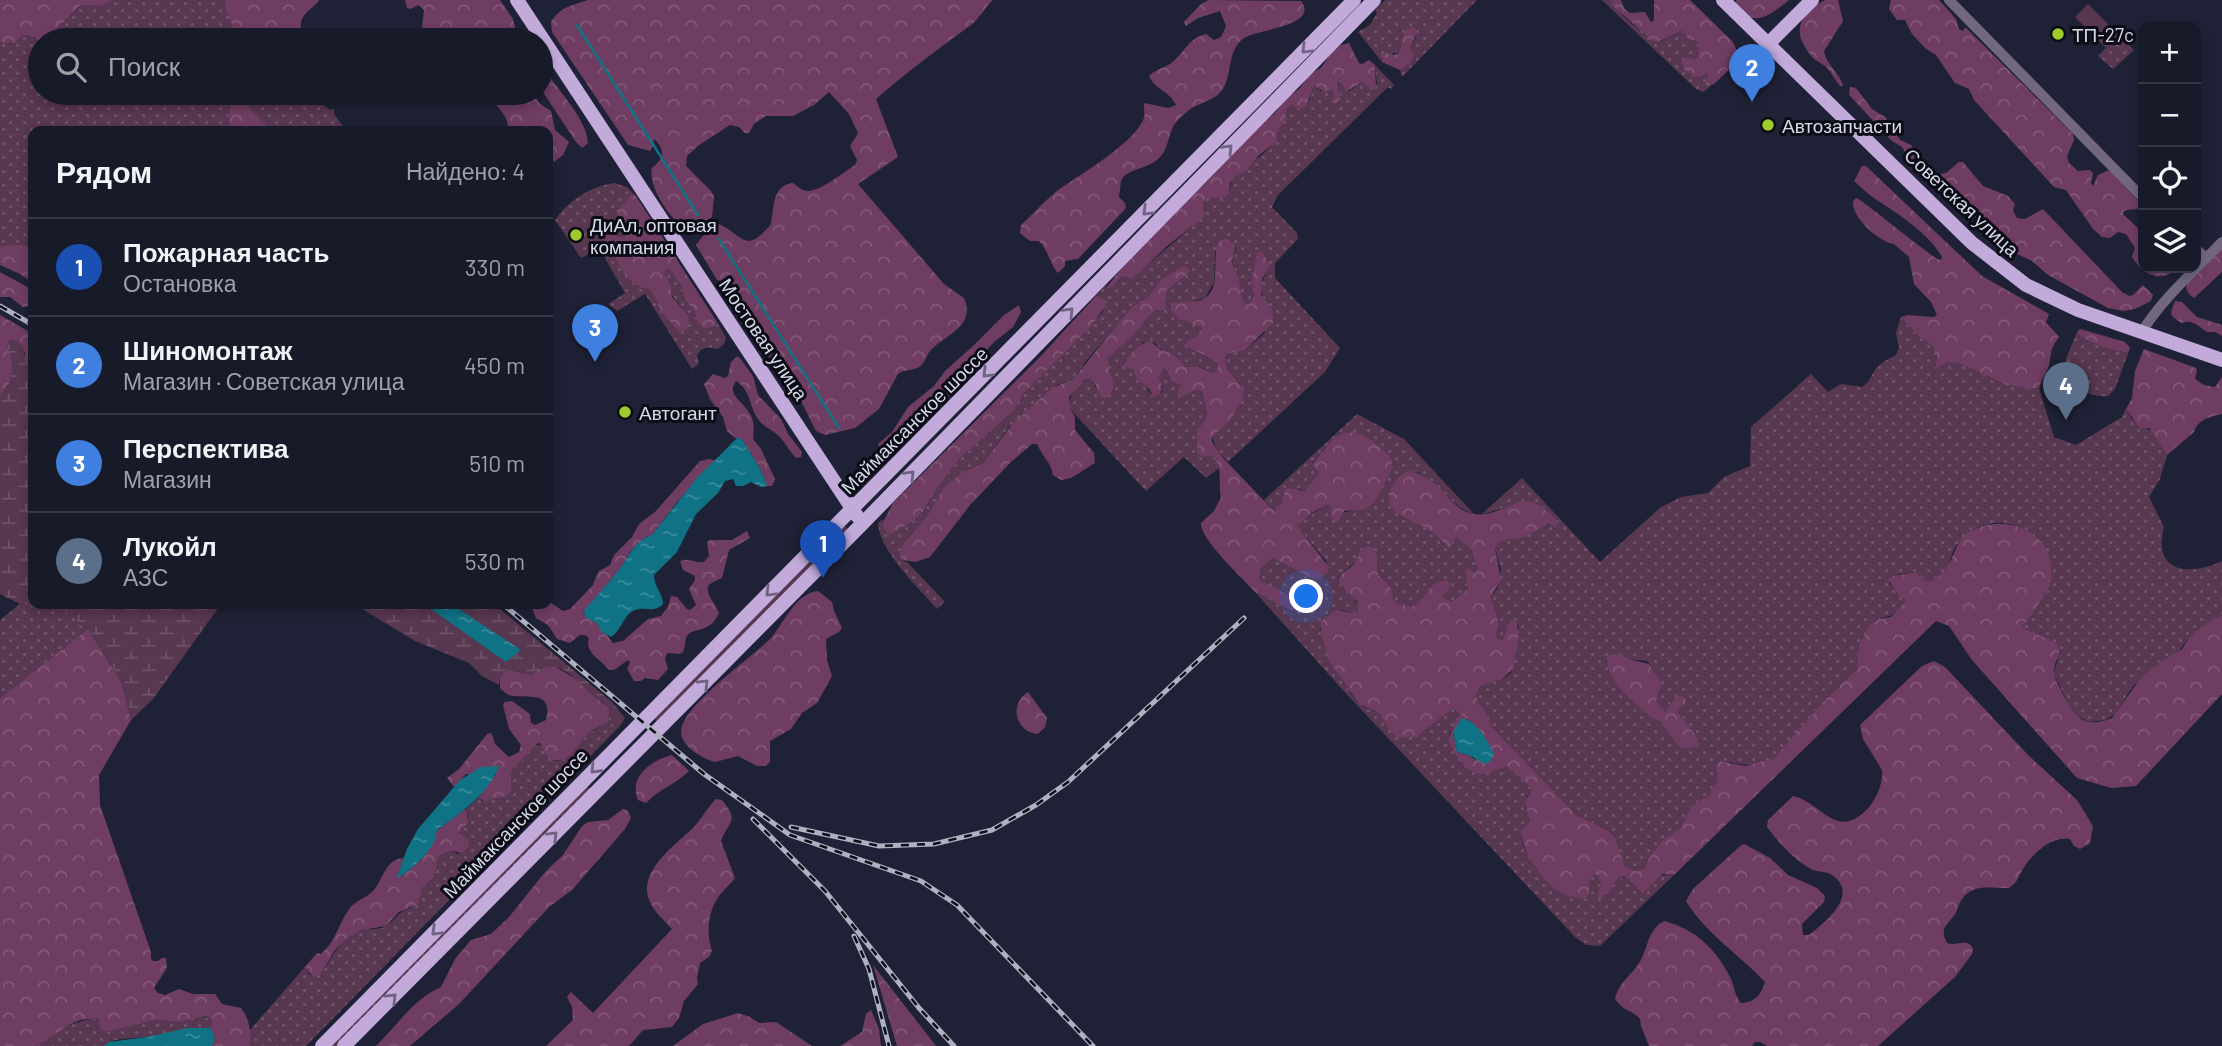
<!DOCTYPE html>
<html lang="ru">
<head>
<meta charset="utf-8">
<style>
  body { margin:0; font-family:Barlow,sans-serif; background:#242734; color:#f1f3f6 }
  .controls { position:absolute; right:21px; top:21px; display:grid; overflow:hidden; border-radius:14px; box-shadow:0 4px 10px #0003 }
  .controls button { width:63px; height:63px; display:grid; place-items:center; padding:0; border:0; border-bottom:2px solid #363845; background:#171a28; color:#f1f3f6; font:35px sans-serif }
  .you { position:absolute; left:1307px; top:597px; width:24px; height:24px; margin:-18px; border:5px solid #fff; border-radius:50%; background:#1a73e8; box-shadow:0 0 0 10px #1a73e833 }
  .badge { display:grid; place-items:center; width:46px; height:46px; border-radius:50%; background:#9eca2e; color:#fff; font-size:23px; font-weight:700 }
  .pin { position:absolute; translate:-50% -58px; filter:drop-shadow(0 2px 4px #0008) }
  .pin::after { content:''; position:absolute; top:37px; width:24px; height:21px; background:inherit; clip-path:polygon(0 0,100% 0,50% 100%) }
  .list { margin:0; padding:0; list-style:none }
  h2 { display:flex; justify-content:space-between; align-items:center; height:91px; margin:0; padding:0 28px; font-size:30px }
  h2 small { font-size:23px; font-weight:400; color:#9ea1a8 }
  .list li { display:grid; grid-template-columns:46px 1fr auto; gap:21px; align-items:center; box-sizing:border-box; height:98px; padding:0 28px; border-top:2px solid #363845 }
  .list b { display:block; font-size:26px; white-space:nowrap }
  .list p { margin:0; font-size:23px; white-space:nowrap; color:#9ea1a8 }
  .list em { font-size:23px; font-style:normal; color:#9ea1a8 }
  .icon { flex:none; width:38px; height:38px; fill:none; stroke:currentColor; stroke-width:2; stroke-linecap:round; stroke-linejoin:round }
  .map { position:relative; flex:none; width:2222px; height:1046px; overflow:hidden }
  .search { position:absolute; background:#171a28; box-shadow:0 4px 10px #0003; left:28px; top:28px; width:525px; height:77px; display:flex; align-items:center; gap:18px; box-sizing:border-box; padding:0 24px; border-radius:38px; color:#9ea1a8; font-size:26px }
  .panel { position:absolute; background:#171a28; box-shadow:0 4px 10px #0003; left:28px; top:126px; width:525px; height:483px; border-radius:14px }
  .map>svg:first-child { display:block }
</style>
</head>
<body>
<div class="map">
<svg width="2222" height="1046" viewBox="0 0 2222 1046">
  <defs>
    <pattern id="green-dots" width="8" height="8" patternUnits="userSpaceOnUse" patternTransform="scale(1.75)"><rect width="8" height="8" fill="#583750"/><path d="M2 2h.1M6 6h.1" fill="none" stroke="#6f5369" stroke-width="1.8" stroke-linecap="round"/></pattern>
    <pattern id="forest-crowns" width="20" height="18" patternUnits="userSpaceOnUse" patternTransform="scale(1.75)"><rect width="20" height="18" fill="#6f3d62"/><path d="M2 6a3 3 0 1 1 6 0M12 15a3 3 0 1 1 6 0" fill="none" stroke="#835878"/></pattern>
    <pattern id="wetland-marsh" width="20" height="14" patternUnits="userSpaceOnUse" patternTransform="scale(1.75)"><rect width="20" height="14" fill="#583750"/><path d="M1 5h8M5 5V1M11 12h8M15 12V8" fill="none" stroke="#6f5369"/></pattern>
    <pattern id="water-ripples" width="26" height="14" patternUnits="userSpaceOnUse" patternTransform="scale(1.75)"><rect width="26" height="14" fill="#0f7285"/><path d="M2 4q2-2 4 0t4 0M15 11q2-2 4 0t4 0" fill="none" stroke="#3d8c9c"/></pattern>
  </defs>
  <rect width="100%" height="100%" fill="#1f2236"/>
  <g fill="url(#green-dots)" fill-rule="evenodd">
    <path d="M112 0H225L236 34V40H40V93H231C231 105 226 119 231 131H33V248L0 246V42L11 44 21 35C27 35 31 38 37 38 51 39 72 13 81 5L102 6Z"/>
    <polygon points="1385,0 1477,0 1402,77 1400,70 1414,56 1410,48 1416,37 1406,30 1400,51 1381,58 1382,62 1358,32 1370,25 1377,13 1375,10"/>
    <path d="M1602 0H1612C1617 15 1646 37 1661 41L1681 31 1684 32 1688 39 1697 41 1698 58 1695 61 1688 57 1682 65 1690 75 1706 72 1709 75 1705 84 1711 86 1703 92 1696 89Z"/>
    <polygon points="2119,35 2134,50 2113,69 2098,56"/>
    <path d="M1375 65 1394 85 1391 89 1388 87 1278 195 1272 207 1297 233 1298 239 1275 263V278L1340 348 1325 372 1228 462 1218 451 1212 437 1238 410 1241 385 1227 369 1225 357 1229 353 1244 351 1264 334 1272 308C1243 280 1281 277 1263 252L1257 253 1251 282 1254 294 1248 304 1243 302 1236 272 1232 263 1236 249 1232 240 1215 251 1214 282 1205 298 1194 301 1189 320 1202 327 1203 333 1187 347 1208 357 1218 364 1217 370 1212 373 1198 366 1186 367C1179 360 1174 350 1163 351L1155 343 1143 342 1125 362 1133 369 1152 396 1162 392 1163 387 1159 378 1162 369 1167 371 1172 382 1181 385 1188 394 1197 388 1202 391 1207 414 1205 420 1197 430 1216 459 1219 468 1206 478 1184 457 1146 491 1071 410C1067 396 1076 383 1090 379L1094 382 1095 387 1112 377 1107 362 1111 353 1140 328 1149 316 1166 304 1167 290 1190 272 1160 280 1150 295 1136 304 1086 361 1073 379 1057 385 1032 406 1010 426 983 463 963 472 944 487 927 516 903 544 902 560 908 563 945 602 937 609C919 588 879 551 878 523L883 519 882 524 891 534 914 521 923 513 935 491 960 458 1010 415 1023 394 1103 312 1100 297H1095L1107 284 1106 288 1118 282 1123 276 1144 268 1197 222 1205 211 1203 203 1207 198H1219L1229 194 1232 180 1272 146 1277 131 1287 116V108L1289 106 1308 104 1314 86 1321 91 1332 90 1341 98 1337 84 1341 78 1348 92 1362 82 1369 88 1377 84Z"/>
    <polygon points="240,93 300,93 316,99 330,110 334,109 334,114 344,128 341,131 272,131 244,102"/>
    <path d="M614 183 627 187 636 196 632 194C623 206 624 219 629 232L628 237H619L609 226 596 228C601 240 607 247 614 257 624 273 629 286 650 290L664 315 679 332 688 315 670 293V284L665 274 666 269H670L682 288 685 300 694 310 698 323 704 329 713 327 717 322 726 338 724 344 718 349C709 347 701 346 697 356L699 364 692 369 645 294 617 311 608 304 625 293 599 248 581 258 555 220C568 201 591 186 614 183Z"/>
    <path d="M1901 317 1917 335 1933 346 1937 356 1935 370 1947 362 1958 363 2007 385 2029 389 2039 388 2054 437 2076 445 2122 417 2126 409 2132 419 2154 433 2167 455 2160 479 2149 497 2164 527C2152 572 2188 577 2222 561V615L2189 638 2177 653 2160 662 2140 679 2131 689 2116 713 2106 720 2089 722 2073 714 2054 674 2058 659 2022 626 2047 591 2048 554C2026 518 1984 510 1956 546 1951 553 1950 564 1945 571 1941 575 1935 578 1931 581L1923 580 1916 572 1899 574 1889 582 1905 599C1902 616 1889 615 1876 620L1858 653 1859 661 1857 669 1828 697 1782 751C1758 773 1746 763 1719 761L1716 764 1717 780 1709 795 1691 806 1680 828 1649 858 1644 869 1636 871 1625 866 1615 837 1607 830 1576 815 1560 799 1492 727 1479 705 1476 694 1481 686 1501 680 1511 673 1519 626 1511 620 1502 642 1497 638 1496 634 1499 624 1491 596 1497 589 1501 570 1495 548 1497 543 1502 540 1524 537 1544 526 1558 523C1534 487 1512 508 1482 514L1522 478 1600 562 1661 507 1681 497 1708 493 1724 477 1750 466 1751 427 1811 374 1828 392 1841 384 1862 387 1868 382 1876 368 1883 362 1896 355 1899 347 1896 333ZM1618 653 1629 659 1647 661C1660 680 1664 680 1656 701L1658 707 1664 712 1672 703H1684L1678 712 1697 737 1694 748 1679 746C1673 739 1668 730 1661 724 1645 707 1602 683 1607 655Z"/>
    <path d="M2077 332 2093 343 2126 353 2129 351 2115 389 2108 396C2098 397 2089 394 2080 390 2052 377 2069 354 2077 332Z"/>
    <path d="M1357 414 1404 439 1474 514C1450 507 1440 481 1416 472L1389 492C1387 517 1412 519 1428 529 1435 533 1440 540 1445 545L1455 536C1470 543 1481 557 1475 573L1467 566 1465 572 1468 589 1451 602 1443 597 1448 589 1438 582C1425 589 1424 603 1411 608L1395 603 1392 600 1391 590 1378 576V560L1355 562 1338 577V582C1346 591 1360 599 1358 611L1352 613 1341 610 1320 628 1328 659 1356 701 1364 707 1379 713 1387 726 1420 734 1453 708 1461 715 1449 734C1454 752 1466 778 1490 772 1495 771 1500 767 1506 766L1530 787 1531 792 1527 796 1530 823 1521 837 1524 847 1536 868 1554 888 1574 897 1589 894V879L1596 874 1601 884 1597 894 1625 876 1674 875 1600 946 1586 945 1575 937 1340 687 1256 593 1268 596 1287 610 1283 591 1267 586 1259 579 1261 568 1273 558 1316 581 1327 562 1297 526 1300 522 1326 505 1331 506V517C1343 511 1346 512 1358 510 1376 508 1384 482 1393 468 1385 450 1374 441 1356 432L1334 438 1312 463 1319 473 1304 491 1299 489 1282 502 1274 511 1264 500Z"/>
    <polygon points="843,524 847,529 657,721 653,717"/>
    <polygon points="20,604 64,610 88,629 0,698 0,620"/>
    <path d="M608 722 619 727 306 1046H250V1030L304 968 310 975 321 974C333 957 340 937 362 930 369 928 378 930 384 927 396 921 397 911 411 908L422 888 434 877 439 856 450 851 459 854V834L468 819 466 809 478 798 482 801 511 792V773L513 769 535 746 542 744 555 761C576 759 574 748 587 735 593 730 601 726 608 722Z"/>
    <polygon points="586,786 591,789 338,1046 330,1046"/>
    <path d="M202 1016 212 1020 211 1028C188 1028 168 1034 146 1037 132 1039 114 1037 103 1046H36C56 1030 75 1020 100 1018L108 1032 156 1020 179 1022Z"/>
  </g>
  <g fill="url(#forest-crowns)" fill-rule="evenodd">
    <path d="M0 0H112L102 6 81 5C72 12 51 40 38 38 32 38 28 35 21 35 17 44 9 45 0 42Z"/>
    <path d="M225 0H318L319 1C306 14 293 19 306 40H236V34L226 10Z"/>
    <polygon points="405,0 500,0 513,19 516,31 525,40 462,40 465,32 462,29 440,40 432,40 422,27 424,10 418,5 411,9 407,8"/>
    <path d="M588 0H993C985 7 979 19 971 25 939 48 907 72 876 99L898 157 858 184 944 284 964 298C976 326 947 334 932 349 926 354 926 363 919 367 912 371 905 369 898 374L879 409 855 428 825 435 816 431 795 389 769 357 752 324 732 292 722 281 717 280 696 245 702 237 719 224C742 234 745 256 771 224 774 208 772 185 793 183 797 186 802 191 808 191 822 190 843 173 855 165L857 160 850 146 858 133 849 114 829 92 814 105 793 116H766L754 124 749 133H745L739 127 730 125 699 145 687 156 686 166 711 191 714 196 712 217 702 224 684 228C669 217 648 187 652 168 664 158 666 150 654 139L653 146 650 151 628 145 552 32 551 22C560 7 573 5 588 0Z"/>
    <path d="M1209 0 1301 1C1320 26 1257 29 1244 38 1228 49 1232 71 1224 87 1218 98 1208 100 1198 105 1191 107 1182 116 1177 121 1167 132 1170 149 1158 159 1148 168 1134 168 1124 176L1121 181 1119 197 1125 203 1126 208 1078 259 1065 261V266L1058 273C1049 263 1049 251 1039 241H1030L1020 233 1021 225C1034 213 1046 199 1061 188 1082 174 1129 145 1141 124 1146 117 1144 112 1144 103L1168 108 1176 105C1170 91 1155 90 1149 76 1155 70 1163 68 1170 64 1184 54 1188 38 1206 34L1214 40 1221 37 1226 26 1220 11 1198 18 1186 26 1184 22 1201 4Z"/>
    <polygon points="1612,0 1621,0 1624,8 1630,13 1645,12 1651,22 1654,20 1654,0 1690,0 1733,42 1738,53 1736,63 1714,84 1708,86 1705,84 1708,75 1706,72 1701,77 1693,77 1684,69 1681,61 1688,57 1694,60 1698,58 1697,41 1688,39 1684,32 1681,31 1660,41 1653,41 1615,8"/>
    <path d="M1736 0H1789C1771 14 1757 28 1737 9Z"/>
    <path d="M1825 0H1838L1843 21 1824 51C1826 65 1840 73 1843 86H1840C1835 80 1832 73 1827 68 1823 63 1817 62 1813 58 1792 34 1796 16 1825 0Z"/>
    <path d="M1891 0H1939L1956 19 1959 29 1963 31 1965 27 2073 134 2074 140 2067 156 2069 163 2078 171 2090 170 2093 173 2091 183 2093 186 2098 175 2109 170 2140 203 2137 209 2126 210 2123 212 2124 215 2143 233V268H2179C2161 283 2145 277 2132 257L2135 248 2126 234 2118 232 2110 238 2102 237 2093 229 2066 190 2054 187 1974 100 1969 89 1955 83 1936 55 1925 48 1912 34 1905 20H1897L1889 9Z"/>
    <path d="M1411 26 1415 28 1417 32 1410 48 1414 56 1410 63 1400 70 1382 62 1381 55 1384 53 1395 55 1400 51C1403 41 1401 32 1411 26Z"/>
    <polygon points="1349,43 1359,63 1362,64 1369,60 1375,65 1376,89 1371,90 1362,82 1346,92 1340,79 1337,84 1341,98 1337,103 1333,102 1334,93 1332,90 1325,92 1314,86 1306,107 1299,109 1293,105 1287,108 1286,120 1277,131 1277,142 1259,155 1248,169 1235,177 1230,183 1229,194 1223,198 1207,198 1203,203 1205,215 1200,220 1167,246 1139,273 1131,277 1123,276 1112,287 1106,288 1125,264 1188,198 1203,186 1258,126 1275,113 1284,100 1299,89 1310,74 1321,68 1331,53 1341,45"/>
    <path d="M541 63C552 85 587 117 588 143L582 148 576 142 541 89Z"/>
    <polygon points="1850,87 1856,88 1872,109 1885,117 1900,140 1911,145 1932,170 1939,174 1946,173 1959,162 1963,162 1983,186 2008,196 2015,204 2013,211 2017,218 2025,219 2043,209 2122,292 2129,296 2133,295 2143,285 2153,295 2151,301 2135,309 2124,311 2108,308 2048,275 2032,261 2011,251 1992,230 1951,200 1933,184 1918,164 1908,158 1902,147 1892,141 1852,98 1849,95"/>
    <path d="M231 93H240L244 102 272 131H231C226 119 231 105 231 93Z"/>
    <path d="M489 93H533L539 103 551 111 555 130 569 142 563 155 554 162 548 154V131H508C510 114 495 108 489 93Z"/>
    <path d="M1862 166H1866L1982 276 2049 314 2046 322 2059 337C2051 347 2051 353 2049 365 2047 373 2041 380 2039 388L2029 389 2007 385 1958 363 1947 362 1935 370 1937 356 1933 346 1917 335 1901 317 1908 315 1934 317 1937 315 1931 302 1914 284 1909 257 1894 244C1879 242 1851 217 1853 201L1856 198 1860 200C1886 219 1910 240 1937 259L1941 260 1942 257C1929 234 1901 216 1880 202 1871 197 1862 188 1854 181Z"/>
    <path d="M632 194 636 196 717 322 713 327 704 329 698 323 694 310 685 300 682 288 670 269H666L665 274 670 284 672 297 688 315 689 320 687 329 679 332 664 315 650 290C628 285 625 275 614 257 607 247 601 240 596 228L601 222 619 237H628V228L618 220 617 211Z"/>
    <path d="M1226 239C1241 242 1233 253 1232 263L1238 277 1243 302 1248 304 1254 295 1251 282 1257 252H1263L1270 266 1262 279 1261 295 1272 308 1273 323 1244 351 1229 353 1225 357 1227 369 1244 389C1242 411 1227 423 1212 437V442L1224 459 1274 511 1282 502 1285 490 1289 488 1304 491 1319 473 1312 464 1334 438 1345 433 1356 432 1371 440 1383 450 1391 459 1393 468C1385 480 1377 508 1362 510 1356 511 1350 510 1344 511L1339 520 1335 522 1331 517V506L1326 505 1312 513 1297 526 1329 567 1328 572 1316 581 1273 558 1261 568 1259 579C1272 589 1290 590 1296 607L1293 610C1280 608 1271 596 1256 593 1244 580 1199 538 1201 523L1214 511 1221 497C1217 481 1225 468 1211 455L1202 457 1197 453V430L1205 420 1207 414 1202 391 1197 389 1184 396H1179L1178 390 1181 385 1172 382 1167 371 1163 369 1159 378C1164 387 1163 396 1152 396L1150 390 1137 379 1133 369 1123 367C1128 356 1138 343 1150 341L1163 351C1174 350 1179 360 1186 367L1197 366 1212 373 1217 370 1218 364 1208 357 1187 347V341L1202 333V327C1192 327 1193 320 1179 320L1171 310 1172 304C1182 300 1196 304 1205 298 1220 290 1213 260 1217 245L1220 241Z"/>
    <polygon points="18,245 33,248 33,283 20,274 0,265 0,246"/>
    <path d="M2222 247V272L2194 298C2188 294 2185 290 2187 283Z"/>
    <path d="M1183 266 1188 268 1190 272 1167 290 1165 310H1157L1149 316 1140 328 1108 358C1107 376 1122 383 1106 398L1101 397 1094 382 1090 379 1085 380 1069 397 1071 410 1075 417V430L1094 453 1095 463 1071 478 1061 480 1053 475C1051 462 1042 456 1037 444H1032L1010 463 971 504 930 557 916 562 902 560 900 555 903 544 927 516 944 487 963 472 983 463 1014 422 1052 388 1073 379 1132 307 1150 295 1160 280Z"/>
    <polygon points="0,272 33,290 33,306 23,307 10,297 0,297"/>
    <polygon points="1095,297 1100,297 1107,301 1106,305 1092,325 1023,394 1013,412 960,458 935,491 923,512 914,521 891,534 887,533 882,524 893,503 1041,356"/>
    <path d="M2175 301 2182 302 2197 317 2222 325V336L2215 332H2207C2197 326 2194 319 2181 323L2172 316 2171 312Z"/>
    <polygon points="1019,305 1021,312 1013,327 994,342 961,379 944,403 892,450 883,453 880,451 878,444 892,432 908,407 934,386 945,371 972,347 1004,315"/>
    <path d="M0 315 33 334V379L24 358 25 352 8 349C16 364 13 385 0 395Z"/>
    <path d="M2080 329 2125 342 2130 348 2129 351 2126 353C2109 348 2089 345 2077 332Z"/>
    <path d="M2144 349 2196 368 2197 370 2195 379 2204 385 2215 387 2222 377V414C2211 416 2197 420 2194 432L2167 455 2149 428H2140L2126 409 2132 398 2135 371Z"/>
    <path d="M736 357H739L753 376 758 395 781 419 788 434 802 452 801 457 796 458C789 451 786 443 779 436 772 429 763 427 758 419 749 406 751 390 736 381 726 394 742 401 748 411 755 420 754 429 753 439L761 449 775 479 772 486H767C766 477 747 447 741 438H735L727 431 723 417 710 399 704 384 713 374 725 378 728 376 731 362Z"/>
    <path d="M710 459 715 461 677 502 652 535 646 537 630 552 621 568 583 614 597 623 613 643 623 641 648 619 661 616 668 607 671 596 677 597 687 609 690 610 696 605 689 589 695 580V576L683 570 680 561C689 557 696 564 704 562L709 556 707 542 710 540H732L747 531 750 538 729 550 722 578C718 580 714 581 710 584 702 591 717 605 719 613 709 635 694 626 687 636 684 641 686 647 683 652L680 654 667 653 665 659 668 669 658 680 645 678 641 681H634L627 669 630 663 628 660 614 670H609C601 659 584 653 589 638L585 635H580L570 643 557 639C548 625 551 626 536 618L532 608 528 604H548V601L563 611 570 609 593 585 598 572 610 565 614 555 632 537 639 524 656 511 700 461Z"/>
    <path d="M1410 471C1442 478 1450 510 1473 514 1508 519 1522 478 1558 522L1555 527 1549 524C1541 527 1530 535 1522 538 1511 541 1502 536 1495 548L1501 580 1491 596 1499 624 1496 634 1497 638 1502 641 1511 620 1516 622 1519 632 1513 669 1501 680 1481 686 1476 694 1479 705 1483 708 1492 727 1576 815 1607 830 1615 837 1625 866 1636 871 1644 869 1649 858 1662 841 1680 828 1691 806 1709 795 1717 780 1716 764 1720 761 1746 766 1774 758 1828 697 1857 669 1859 645 1870 625 1879 619 1891 617 1904 603 1905 599 1900 597 1888 579 1893 576 1916 572 1923 580 1931 581C1935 578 1941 575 1944 571 1957 556 1953 539 1975 529 2012 512 2058 537 2051 581 2049 591 2030 617 2022 626 2031 635 2046 636 2057 644 2062 654 2055 660 2054 670 2054 679 2060 688 2064 696 2075 718 2085 729 2112 718L2140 679 2160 662 2182 649 2189 638 2203 626 2222 615V694L2136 786 2111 788 2077 778 1972 660 1949 626 1936 621 1674 875 1662 874 1643 893 1625 876C1612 880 1611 895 1598 899L1597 894 1601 884 1596 874 1589 879V894L1584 899C1576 897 1565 896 1558 891 1542 881 1521 849 1521 831L1530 822 1525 801 1531 792 1530 787 1506 766C1499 768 1491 773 1484 774 1466 775 1455 753 1448 740L1456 719 1461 715 1453 708C1441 719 1428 726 1417 737L1398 738 1390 731 1379 713 1359 704 1328 660 1321 633V621L1336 610 1352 613 1358 611 1357 601 1338 582 1339 577C1343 572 1349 569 1353 565 1361 556 1356 546 1372 547 1380 556 1377 565 1378 575 1382 579 1387 582 1390 587 1396 599 1387 601 1405 606 1426 611 1424 578 1448 581L1450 586 1443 597 1451 602 1468 589 1465 572 1467 566 1475 573 1477 568 1472 550 1456 537 1450 549C1443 543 1437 535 1429 530 1414 520 1376 513 1393 485 1397 478 1402 473 1410 471ZM1467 719 1477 727 1475 760 1469 755 1457 752 1453 732Z"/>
    <path d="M818 591 832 602 834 611 842 628 839 632 826 639 827 660 832 676 817 703 802 713 791 729 770 741V762L766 766H757L738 756 715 762C701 758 676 744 682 726 691 700 749 659 770 639 784 624 795 593 818 591Z"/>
    <path d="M88 629 122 683 131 720 99 775 100 805 151 952V959L153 961H158L162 958H166L167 968 154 988 158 993 165 995 179 989 193 994H215L222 1004 241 1008C250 1019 251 1032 250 1046H212L215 1039 211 1028 212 1020 205 1016 179 1022 156 1020 108 1032 101 1030 99 1018 80 1020 69 1025 36 1046H0V698Z"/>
    <path d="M1619 653 1629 659 1649 664C1662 684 1664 679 1656 701L1664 712 1678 696 1685 698 1686 701 1678 712 1697 737 1699 744 1698 747C1692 748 1686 749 1681 747 1674 743 1669 732 1663 726 1660 721 1655 719 1650 716 1634 702 1603 679 1607 655Z"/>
    <path d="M1934 661 1945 667 2028 755 2077 800 2093 826 2090 843 2080 849 2074 846 2070 839C2052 835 2032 854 2023 869 2018 877 2018 882 2009 888 1992 889 1974 882 1962 899 1958 904 1958 910 1955 914 1947 926 1939 927 1947 943 1957 947 1967 937 1973 949L1972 954 1955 977 1878 1046H1767L1760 1042H1755L1752 1046H1649L1641 1026 1640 1019C1632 1009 1625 1013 1615 999 1619 982 1631 976 1639 963 1649 948 1646 931 1664 921 1695 929 1716 949 1730 977 1735 986 1734 995 1741 1003 1754 1003 1762 994 1765 982 1740 955 1705 933 1686 901L1693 889 1739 847 1744 844 1770 858 1788 875 1817 888 1825 896 1824 902 1802 924 1803 935H1809C1826 922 1860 894 1832 875 1826 871 1817 872 1811 869 1793 859 1779 843 1767 827L1768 820 1793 796C1822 802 1837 844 1870 806 1878 795 1883 783 1882 770L1863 739 1860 725 1922 666Z"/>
    <path d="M554 666 581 682 602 703 607 705 610 711 608 722C601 726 593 729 587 735 573 749 575 762 551 760L544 752 542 744 538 743 513 769 511 773V792C505 800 495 795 486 802L478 798 496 774H466L454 787 447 778 459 769 488 733 492 734 495 744 509 757 519 752 521 745 509 729 503 705 505 702 512 701 530 714 531 723 535 725 546 720C554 688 524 700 509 695 506 694 502 690 500 688V677L507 669 532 675 541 667Z"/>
    <path d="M1028 692 1047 718 1045 727 1038 734C1016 732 1008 705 1028 692Z"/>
    <path d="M672 755 689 771C676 784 659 789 646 803L638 800C628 776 652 760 672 755Z"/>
    <path d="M716 799 722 800C740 822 729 820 721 841L735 878C730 885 724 889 719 896 708 911 706 933 712 951L709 957 700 963 697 978 698 984 684 1001 679 1018 672 1027 643 1030 629 1046H546L573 1020 572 1007 567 997 571 992 593 1013 672 929C664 920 654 912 649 900 638 871 675 845 692 829 701 820 707 808 716 799Z"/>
    <path d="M466 809 468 822 459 833 469 840 468 847 463 853 450 851 439 856 434 877 422 888 418 904 399 912 386 926 361 930 346 939 335 950 321 974 314 977 304 968 317 953 321 954C337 940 338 924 350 908 355 901 366 898 372 892 384 880 384 859 404 858L397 877H400C407 871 417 865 422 858 428 850 431 842 435 833 436 831 462 811 466 809Z"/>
    <path d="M623 809 628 811 631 818 625 829 572 890 549 907 459 1004 410 1046H376C398 1025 412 1000 441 987L455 959 471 940 491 934 509 917 545 872 563 855 582 826 588 822 608 820Z"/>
    <polygon points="873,965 936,1046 897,1046"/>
    <polygon points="871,1010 879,1029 881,1046 840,1046 862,1032 866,1014"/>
    <polygon points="738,1013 750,1017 759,1023 776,1022 812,1046 673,1046 703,1024"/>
  </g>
  <g fill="url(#wetland-marsh)">
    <path d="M10 340 18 341 24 348V358L33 379V604H221L153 699 131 720 122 683 88 629 63 610 20 604 0 594V395C15 384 14 362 7 346Z"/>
    <path d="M354 604H494L612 702 625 718 619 727 608 722 610 711 607 705C582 695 564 648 532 675L507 669 500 677 499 685 482 676 469 663 415 641Z"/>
  </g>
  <polygon fill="#583750" points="2088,4 2119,35 2106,48 2075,17"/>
  <g fill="url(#water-ripples)">
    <path d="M737 438H741C747 447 766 477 767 486L761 487 751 482 743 486H736L733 479 725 481 718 493 696 514 677 552 654 575C654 587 663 594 663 604 653 614 646 606 635 610 623 615 622 630 611 637L602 632 597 623 585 617 584 611C595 597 611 581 621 567 630 554 636 540 652 535L696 479Z"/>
    <polygon points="424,604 451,604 521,650 506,662"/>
    <path d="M1462 718C1478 722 1487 740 1494 754L1490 762 1485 764 1469 755 1457 752 1453 732Z"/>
    <path d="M499 766C489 793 462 812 440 828 435 831 436 837 434 842 427 856 412 868 400 877H397L407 849 418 829 460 780 481 767Z"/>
    <polygon points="187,1028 211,1028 215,1039 212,1046 103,1046 109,1042 147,1037"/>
  </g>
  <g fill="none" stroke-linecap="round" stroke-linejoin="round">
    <g stroke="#0f7285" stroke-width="2.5">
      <polyline points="577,25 698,215"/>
      <polyline points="719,239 839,428"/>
    </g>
    <g stroke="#72677e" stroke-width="10">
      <polyline points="1949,0 2143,198"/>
      <polyline points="2196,249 2206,258"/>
      <path d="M2141 333C2162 299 2194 271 2222 242"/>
    </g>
    <g stroke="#c2aadb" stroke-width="14">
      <polyline points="517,0 857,516"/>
      <polyline points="1723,0 1972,243 2026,285 2078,310 2222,360"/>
      <polyline points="1768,44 1812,0"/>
      <polyline points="322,1046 1354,0"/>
      <polyline points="344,1046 863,523 1374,0"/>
    </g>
    <defs>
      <g id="rail">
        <polyline points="0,306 33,325"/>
        <polyline points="503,604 704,774 790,835 921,881 957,905 1093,1046"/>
        <polyline points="753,819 825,891 919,1008 954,1046"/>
        <polyline points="791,827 879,846 934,844 992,830 1036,805 1068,782 1244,618"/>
        <polyline points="854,936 869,969 889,1046"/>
      </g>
    </defs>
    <use href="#rail" stroke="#aeb1c1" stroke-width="5"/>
    <use href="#rail" stroke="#0b0c15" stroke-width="2.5" stroke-dasharray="8" stroke-linecap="butt"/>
  </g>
  <defs><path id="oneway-chevron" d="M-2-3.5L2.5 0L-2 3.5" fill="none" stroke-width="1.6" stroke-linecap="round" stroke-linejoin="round" transform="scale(1.75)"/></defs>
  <g stroke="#706382">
    <use href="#oneway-chevron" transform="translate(1306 49) rotate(135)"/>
    <use href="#oneway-chevron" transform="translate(1228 149) rotate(-46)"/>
    <use href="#oneway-chevron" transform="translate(1147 211) rotate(135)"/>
    <use href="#oneway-chevron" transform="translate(1069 312) rotate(-46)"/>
    <use href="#oneway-chevron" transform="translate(987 373) rotate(135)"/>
    <use href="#oneway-chevron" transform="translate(910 475) rotate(-46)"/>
    <use href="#oneway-chevron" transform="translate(770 592) rotate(135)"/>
    <use href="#oneway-chevron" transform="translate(704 684) rotate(-45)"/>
    <use href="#oneway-chevron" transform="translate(595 769) rotate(134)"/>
    <use href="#oneway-chevron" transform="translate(553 836) rotate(-45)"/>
    <use href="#oneway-chevron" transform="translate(436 931) rotate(135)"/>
    <use href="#oneway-chevron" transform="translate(392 998) rotate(-45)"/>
  </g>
  <g fill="#9eca2e" stroke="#0b0c15" stroke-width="2.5">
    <circle cx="2058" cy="34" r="7"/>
    <circle cx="1768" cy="125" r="7"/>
    <circle cx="576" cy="235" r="7"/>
    <circle cx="625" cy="412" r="7"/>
  </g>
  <g text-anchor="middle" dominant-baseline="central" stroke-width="6" stroke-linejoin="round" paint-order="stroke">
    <g font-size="19" fill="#d7dae8" stroke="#0b0c15" text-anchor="start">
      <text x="2072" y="34">ТП-27c</text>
      <text x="1782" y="125">Автозапчасти</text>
      <text x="590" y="224">ДиАл, оптовая<tspan x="590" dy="22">компания</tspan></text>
      <text x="639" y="412">Автогант</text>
    </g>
    <g font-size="19" fill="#d7dae8" stroke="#0b0c15">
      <text transform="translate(1962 202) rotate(43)">Советская улица</text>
      <text transform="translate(764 339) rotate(56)">Мостовая улица</text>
      <text transform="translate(914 420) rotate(-45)">Маймаксанское шоссе</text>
      <text transform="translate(515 823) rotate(-46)">Маймаксанское шоссе</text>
    </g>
  </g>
</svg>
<div class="controls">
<button>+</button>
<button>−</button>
<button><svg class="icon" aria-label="locate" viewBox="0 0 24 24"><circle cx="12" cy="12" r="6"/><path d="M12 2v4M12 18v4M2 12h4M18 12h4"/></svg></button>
<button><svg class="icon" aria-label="layers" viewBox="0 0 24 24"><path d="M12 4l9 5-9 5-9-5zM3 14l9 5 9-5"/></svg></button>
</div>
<div class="you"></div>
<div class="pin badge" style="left:823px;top:578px;background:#1a4fb4">1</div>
<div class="pin badge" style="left:1752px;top:102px;background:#3f7fe0">2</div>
<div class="pin badge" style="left:595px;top:362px;background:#3f7fe0">3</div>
<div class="pin badge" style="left:2066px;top:420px;background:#5c6f8a">4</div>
<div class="search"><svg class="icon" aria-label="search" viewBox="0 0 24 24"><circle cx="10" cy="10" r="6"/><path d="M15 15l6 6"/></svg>Поиск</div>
<section class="panel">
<h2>Рядом<small>Найдено: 4</small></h2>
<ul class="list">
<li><span class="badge" style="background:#1a4fb4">1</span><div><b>Пожарная часть</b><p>Остановка</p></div><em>330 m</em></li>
<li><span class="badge" style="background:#3f7fe0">2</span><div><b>Шиномонтаж</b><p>Магазин · Советская улица</p></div><em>450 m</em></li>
<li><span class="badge" style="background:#3f7fe0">3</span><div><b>Перспектива</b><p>Магазин</p></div><em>510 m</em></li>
<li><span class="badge" style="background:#5c6f8a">4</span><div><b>Лукойл</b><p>АЗС</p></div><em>530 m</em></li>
</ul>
</section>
</div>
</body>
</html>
